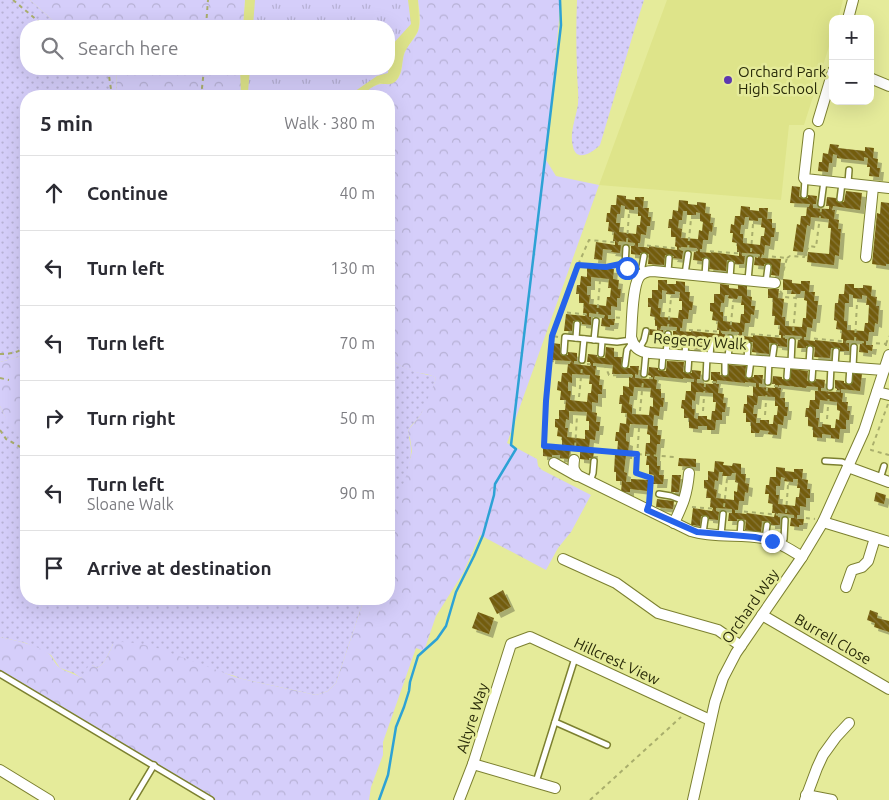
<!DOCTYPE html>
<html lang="en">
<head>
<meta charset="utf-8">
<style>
  body { margin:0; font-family:Ubuntu,sans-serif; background:#f7f7f7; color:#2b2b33 }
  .controls { position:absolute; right:15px; top:15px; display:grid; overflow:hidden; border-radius:10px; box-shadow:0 5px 20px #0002 }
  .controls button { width:45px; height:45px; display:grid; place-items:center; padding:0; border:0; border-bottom:1px solid #e1e1e2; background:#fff; color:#2b2b33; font:25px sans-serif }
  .stop { position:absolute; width:15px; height:15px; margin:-11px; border:4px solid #2563eb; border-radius:50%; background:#fff }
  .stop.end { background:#2563eb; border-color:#fff; box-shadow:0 1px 5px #0008 }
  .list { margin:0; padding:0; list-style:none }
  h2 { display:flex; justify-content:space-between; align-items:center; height:65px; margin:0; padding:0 20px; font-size:21px }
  h2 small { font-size:16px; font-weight:400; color:#7c7c81 }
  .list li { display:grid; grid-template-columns:32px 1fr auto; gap:15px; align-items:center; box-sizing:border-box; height:75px; padding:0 20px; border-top:1px solid #e1e1e2 }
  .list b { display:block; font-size:19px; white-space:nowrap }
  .list p { margin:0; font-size:16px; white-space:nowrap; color:#7c7c81 }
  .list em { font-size:16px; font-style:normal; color:#7c7c81 }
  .icon { flex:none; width:28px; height:28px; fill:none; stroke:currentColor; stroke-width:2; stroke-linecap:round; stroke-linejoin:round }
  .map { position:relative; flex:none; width:889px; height:800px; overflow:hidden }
  .search { position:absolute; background:#fff; box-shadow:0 5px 20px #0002; left:20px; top:20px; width:375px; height:55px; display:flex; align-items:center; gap:12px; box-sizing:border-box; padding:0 18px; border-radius:20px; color:#7c7c81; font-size:19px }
  .panel { position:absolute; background:#fff; box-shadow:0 5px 20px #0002; left:20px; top:90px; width:375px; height:515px; border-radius:20px }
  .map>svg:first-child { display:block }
</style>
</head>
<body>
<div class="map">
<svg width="889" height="800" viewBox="0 0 889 800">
  <defs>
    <pattern id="grass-dots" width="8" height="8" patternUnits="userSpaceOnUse" patternTransform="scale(1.25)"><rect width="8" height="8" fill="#d5cefa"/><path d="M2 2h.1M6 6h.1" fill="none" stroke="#b7b1d5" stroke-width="1.8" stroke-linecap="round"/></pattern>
    <pattern id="forest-crowns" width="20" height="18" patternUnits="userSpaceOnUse" patternTransform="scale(1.25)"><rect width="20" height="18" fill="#d5cefa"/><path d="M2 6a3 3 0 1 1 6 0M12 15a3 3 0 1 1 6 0" fill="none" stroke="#b7b1d5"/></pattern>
    <pattern id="park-tufts" width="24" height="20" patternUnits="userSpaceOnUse" patternTransform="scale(1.25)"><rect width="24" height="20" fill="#d5cefa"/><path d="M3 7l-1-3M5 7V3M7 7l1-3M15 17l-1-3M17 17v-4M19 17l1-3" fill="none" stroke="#b7b1d5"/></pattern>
    <pattern id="building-back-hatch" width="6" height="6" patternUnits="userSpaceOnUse" patternTransform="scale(1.25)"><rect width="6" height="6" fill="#735d10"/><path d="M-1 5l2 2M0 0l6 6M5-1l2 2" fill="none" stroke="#867639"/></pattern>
    <filter id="shadow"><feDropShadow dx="4" dy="4" stdDeviation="0" flood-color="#0004"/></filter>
  </defs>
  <rect width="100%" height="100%" fill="#e5eb9a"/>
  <g fill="#dee48a">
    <polygon points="245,0 418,0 419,24 418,31 404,53 401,71 397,80 393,84 387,85 380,83 374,86 361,96 241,96 240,69 389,69 389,26 243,26"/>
    <polygon points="667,0 843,0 838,19 833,19 833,34 804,125 789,125 781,200 599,185"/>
  </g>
  <g fill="url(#grass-dots)">
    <polygon points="0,0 30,0 59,26 26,26 26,69 116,69 117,96 26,96 26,351 19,357 0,362"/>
    <path d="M577 0H644L634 31 600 145C593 152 577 163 573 147 569 133 576 118 578 104 579 93 577 81 577 70 576 46 576 23 577 0Z"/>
    <path d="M389 359C398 365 413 372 424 374 429 376 431 374 436 378 433 390 426 407 419 417 416 421 411 425 409 429 407 434 412 446 411 452 410 476 396 505 389 527Z"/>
    <path d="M0 406C6 420 13 430 26 439V599H364L336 683 328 691 316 695 238 678 235 676 113 644C109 653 105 664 97 668L92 665 81 678 74 673 60 668 51 655 26 643 0 637Z"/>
  </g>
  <g fill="url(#forest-crowns)">
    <polygon points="30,0 245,0 243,26 59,26"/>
    <path d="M418 0H559V20L546 160 556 176 599 185 507 443 537 459 538 466 542 470 591 495 571 532 558 548 546 570 480 535 463 573 436 616 424 651 416 648 383 742V755L371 787 369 800H215L0 670V637C14 640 38 645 49 654 53 658 55 664 59 667 65 672 74 673 81 678L89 665H92L97 668C105 664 109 653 113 644L122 642 136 643 157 648 238 678 316 695 328 691 336 683 364 599H389V527L407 473 412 451 410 438 408 433 409 429 419 417 423 410 434 384 436 378C430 373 419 374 412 371 404 368 396 363 389 359V96H361C366 92 371 87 377 85 384 82 390 87 396 81 404 73 401 61 405 52 409 43 417 37 419 28 421 19 419 9 418 0Z"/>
    <polygon points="116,69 240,69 241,96 117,96"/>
    <polygon points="26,351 26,439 16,432 7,421 0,406 0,362 19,357"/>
  </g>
  <polygon fill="url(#park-tufts)" points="255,0 408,0 411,24 391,46 388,73 377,76 348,96 248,92 250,69 389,69 389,26 253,26"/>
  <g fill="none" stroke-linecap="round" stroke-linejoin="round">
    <polyline stroke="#2da2d5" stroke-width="2.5" points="379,800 388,775 396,727 404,707 409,691 410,682 418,656 437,639 446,626 456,592 474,556 483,535 494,495 495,484 516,449 511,445 561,25 560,0"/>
  </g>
  <g fill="url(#building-back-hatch)" fill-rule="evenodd" filter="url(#shadow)">
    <polygon points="830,144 839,145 838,148 865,151 865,147 874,148 873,158 878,159 877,168 880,168 879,177 869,176 870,167 867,167 868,158 864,157 864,161 837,158 837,155 833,154 832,163 829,163 828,172 818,171 819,162 822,162 823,153 828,154"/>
    <polygon points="792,186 800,187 799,197 808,198 808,195 817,196 816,204 813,204 813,208 829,209 829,206 826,206 827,197 836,198 836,201 844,202 846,191 862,193 860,210 833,206 832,210 835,210 834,219 839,220 838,229 841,229 839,256 835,255 834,265 807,262 808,252 829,254 831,228 828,228 829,219 811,217 810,226 807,225 803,252 793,251 797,224 800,225 801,216 806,216 807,207 809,207 810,204 790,203"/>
    <path d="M617 195 626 196V199L635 200V197H644L643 208H649L648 217H651L650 226H647L646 235 641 234 640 243H638V247H645L649 248V246L677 250V247L675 246 676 237H671V228H668L669 219H672L673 210 678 211 679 200 688 201V204L697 205V202L706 203 705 213 711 214 710 223H713L712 232 709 231 708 240H703L702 249H700V252L711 253V252L719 253 739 256V252H737V243L732 242 733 233H730L731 224 734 225 735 216H740L741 206 750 207V210L759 211V208H768L767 219H772V228H775L774 237H771L770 246 765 245 764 255 762 254 761 258 781 259 779 276 771 275 772 265 764 264V266L754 265 755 257 758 258 759 254 743 253 742 256H745L744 264H735V261L727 260 726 271 709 269 710 259 702 258V261L693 260 694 252H696L697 248 681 247 680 250 683 251 682 259 673 258 674 256 665 255 664 265 648 264 649 254 640 253V255L631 254V246H634L635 243 619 241 618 245H621L620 253 611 252 612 250 603 249 602 260 594 259 596 242 615 245V241H613L614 232 608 231 609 222H606L607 213H610L611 205H616ZM621 205 625 206V209L634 210V207H638V216H641L640 225H637L636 234 619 232 620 223H616L617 214H620ZM683 211H687V215H696V212L700 213V221L703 222 702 231 699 230 698 239 681 238 682 229 678 228 679 220H682ZM745 217H749V220L758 221V218H762L761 227 765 228 764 236H761L760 245 743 243V234H740L741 225H744Z"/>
    <polygon points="881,202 889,203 889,264 886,264 886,266 872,264 877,213 880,214"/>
    <path d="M587 267 614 269 613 279 619 280 618 289H621L620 298H617V307L611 306V315H608V319H615L614 325H610V327L601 326 602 318H604L605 315 589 313V317H591V325L582 324V322L573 321 572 331H564L566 314 585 316 586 313H583L584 303H579V294H576L577 285H580L581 276 587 277ZM591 277 609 279 608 288H611L610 297H607L606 306 589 304 590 295H587V286H591Z"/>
    <path d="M783 279 792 280V283L801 284V281H810L809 292H815L814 301H818L816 319H813L812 328 807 327 806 337H804V340L815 341V340L843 343V339H841L842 330 836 329 837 321 834 320 835 303H838L839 294H844L845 284H854V288H863V285L872 286 871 296 877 297 876 306H879L878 324 875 323 874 332H869L868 341H866V345H873L872 351 868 350V353L859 352 860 344H862L863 341 847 340 846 343H849V351H840V348H831L830 358 814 357 815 347 806 346V348H797L798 340H800L801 336 785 335V339H787V347L778 346V344L769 343V354L752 352 753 342H744V344L735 343 736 335H738L739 332 723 331 722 334H725V342H716V339H707V349L690 348 691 338 682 337V340L673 339V331H676L677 327 661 326 660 330H663V338H653L654 335H649L650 329 657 330V326H655V317L650 316 651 307H648V298H652V290H658V280H667V284H676V281L685 282V292H690L689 301 693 302 692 310H689L688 319H683L682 328H680V331L691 332V331L719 334V330H717L718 321 712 320 713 312 710 311V303H714V294H720V284L729 285V288L738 289V285L747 286V296L752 297 751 306H755L754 315 751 314 750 323H745L744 332H742V336L753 337V335L781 338V335H779L780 325H774L775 316H772L773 298H768V289H779L778 298 784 299 782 317H785V326L802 327 803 318H806L807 301 804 300 805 291H801L800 294H791L792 290H783ZM662 290 667 291 666 294H675V291L680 292 679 301H682V310H679L678 318 660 317 661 308H658L659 299H662ZM849 294 853 295V298L862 299V295L867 296 866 305H869L868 323H865L864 331 847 330V321H844L845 303H849ZM725 295H729L728 298 737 299 738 296H742L741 305H744V314H741L740 323 723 321V312H720L721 303H724Z"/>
    <path d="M552 343 560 344V354L568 355V352L577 353V361H574V364L590 366V362H587L588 354 597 355V357L605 358 606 347 614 348V357H622L621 367 630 368V366H639L638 375 635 374V378L651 379V376L648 375 649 367 658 368V370L666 371 667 361 684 362 683 372 692 373V370L701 371 700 379H697V383L713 384V380H711V372H720V375H728L729 365 746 366 745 377H754V375H763L762 384 759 383V387L775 388V384H772L773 376 782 377V379L790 380 791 369 808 371 807 381H816V379L825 380 824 388H821V391L837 392V389L835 388V380L844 381V383L852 384 853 374H862L860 391 841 389V393H843L842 402H848L847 411H850L849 420H846V429H840L839 439 831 438V435L822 434V438L813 437V427L808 426V417H805L806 408H809L810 400H815V391H818V387L807 386 806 388 779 385 778 388H781L780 398H785V407H788L787 416H784L783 425 778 424 777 435 768 434 769 431 760 430 759 433H751V422H746V413H743L744 404H747V395L753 396V386L756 387V383L745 382V383L717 380 716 384H719L718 393 724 394 723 403H726L725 412H722V420H716L715 430H707V426H698V429L689 428V418H684V409L681 408 682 400H685L686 391H691V382H694V379L683 378V379L655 376 654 379 657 380 656 389H661V398H664L663 407H660L659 416 654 415 653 426H658L657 435H661L660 444H657L656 457H657V466H660L659 475H664L663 484H653L654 475 649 474V465H646L647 456H645L646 443H650V435L647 434 648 425 630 424 629 433H626V441L629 442 628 455H626L624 472 627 473 626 482H631V479L649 480 648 491 630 489V492H621L622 481H616V472H614L615 454H617L618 441H615L616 432H619L620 423 626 424 627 413H621L622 404H619L620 395H623V386L629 387V377L632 378V374H612L613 365 593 363V366H596L595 375 600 376 599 385H602V394H598V403L592 402V412L597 413 596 422H600L599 431H596L595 440 590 439 589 449 587 448V452H594L593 458H589V460L580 459V451H583V448L567 447V450H570L569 459 560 458V455H552V457L543 456V448L546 449 547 445H550V449L564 450V446H562V437L557 436 558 428 555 427V419H559V410H565L566 400H560L561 391 557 390 558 381 561 382 562 373H567L568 364H570L571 361 551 360ZM572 374 590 375 589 384H592L591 393H588L587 402 570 400 571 391H568V382L572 383ZM634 387 651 388 650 397 653 398V407L650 406 649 415 632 414V405L629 404 630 396H633ZM696 392 713 393V402H716L715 411H712L711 420 707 419V416H698V419L694 418 695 409H692V400L695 401ZM758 396 775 397V406H778L777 415H774L773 424H769V420H760V423H756L757 414H753L754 405H757ZM820 400 837 402V410L840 411 839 420 836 419 835 428H831V425L822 424V427H818L819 418H816V409H819ZM569 411 587 412 586 421H589V430H585V439L567 437 568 428H565L566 419 569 420Z"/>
    <polygon points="679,458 696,459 696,467 678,466"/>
    <path d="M715 461 724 462 723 465 732 466 733 463 741 464V474H746L745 483 749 484 748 493 745 492 744 501H739L738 510H735V513H738L746 514 747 513 774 517 775 513H772L773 504 768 503 769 494H765L766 485H769L770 477H776V467L785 468V471L794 472V469H803L802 479 808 480 807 489H810V498H806V507L800 506V515H797V519H804L803 525H799V527L790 526 791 518H794V515L778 513V517H780V525H771V522L762 521 761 532 745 530 746 520 737 519V521H728L729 513H732V509L716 508V511L719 512 718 520 709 519V517L701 516 700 526 691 525 693 508 712 511 713 508 710 507 711 498H706L707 489 704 488V480H708V471L714 472ZM719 472H723L722 476H731L732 473H736L735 482 738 483 737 492 734 491V500L716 498 717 490 714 489 715 480 718 481ZM781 477 785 478 784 481 793 482V479H798L797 488H800L799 497H796L795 506 778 504 779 495H776V486H780Z"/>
    <polygon points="672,475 681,475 679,492 671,492"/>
    <polygon points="876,492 886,495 884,504 874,501"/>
    <polygon points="657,499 674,501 673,509 656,507"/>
    <polygon points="503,590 511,607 497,614 489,598"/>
    <polygon points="870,610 878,613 877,618 889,621 889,632 874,627 875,623 867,620"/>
    <polygon points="478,612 494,618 489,634 472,628"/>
  </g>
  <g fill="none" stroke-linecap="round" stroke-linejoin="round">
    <defs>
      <g id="lane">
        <polyline points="848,183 849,170"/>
        <polyline points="804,195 805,179"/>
        <polyline points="840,199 842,183"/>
        <polyline points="821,204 824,181"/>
        <polyline points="626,248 625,266 638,278"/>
        <polyline points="668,272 669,258"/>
        <polyline points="644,273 642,267 644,256"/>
        <polyline points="685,274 688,254"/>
        <polyline points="705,276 706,261"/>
        <polyline points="730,278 731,264"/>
        <polyline points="748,280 750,259"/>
        <polyline points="766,282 768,267"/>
        <polyline points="576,338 577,324"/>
        <polyline points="594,340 596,321"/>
        <polyline points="639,349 644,340 646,331"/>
        <polyline points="564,352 565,337 617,342 632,340"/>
        <polyline points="601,354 602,341"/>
        <polyline points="666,354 668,334"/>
        <polyline points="685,355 686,341"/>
        <polyline points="710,357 711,342"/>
        <polyline points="728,358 730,338"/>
        <polyline points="582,360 584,339"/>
        <polyline points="747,360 748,345"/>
        <polyline points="772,361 774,347"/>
        <polyline points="791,363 792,341"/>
        <polyline points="809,364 810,349"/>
        <polyline points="625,365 627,350 632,343"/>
        <polyline points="835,366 836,351"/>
        <polyline points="662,367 663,354"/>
        <polyline points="853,367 854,347"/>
        <polyline points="688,370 689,355"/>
        <polyline points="725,373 725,358"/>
        <polyline points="644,374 646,352"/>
        <polyline points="749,375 751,360"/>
        <polyline points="787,377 788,363"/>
        <polyline points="706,378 707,357"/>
        <polyline points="812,379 813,364"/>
        <polyline points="849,381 850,367"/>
        <polyline points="768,382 769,361"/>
        <polyline points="830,387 831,366"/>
        <polyline points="825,461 842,462 849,465"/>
        <polyline points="880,479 884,466"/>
        <polyline points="590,482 593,473 594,461"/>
        <polyline points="659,494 671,496 684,501"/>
        <polyline points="703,533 705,519"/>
        <polyline points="721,535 723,514"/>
        <polyline points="740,536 741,523"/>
        <polyline points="765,539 767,525"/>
        <polyline points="781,545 784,539 785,520"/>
        <polyline points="0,674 211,800"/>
        <polyline points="555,722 607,745"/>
        <polyline points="536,782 575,658"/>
        <polyline points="133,800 154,765"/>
      </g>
      <g id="street">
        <polyline points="848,19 853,0"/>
        <polyline points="870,78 889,86"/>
        <polyline points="818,121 833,71"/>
        <polyline points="809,134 804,178 805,179 889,188"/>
        <polyline points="866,257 873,187"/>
        <path d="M775 283 653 271C647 271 642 273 639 277 632 288 632 323 631 337 633 347 640 352 650 353L884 370"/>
        <polyline points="877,392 889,395"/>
        <path d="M574 460C573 467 573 471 579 476L691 531C714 538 739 534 763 538 777 541 790 549 802 557"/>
        <polyline points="554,463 577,476"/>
        <polyline points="848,467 889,482"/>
        <polyline points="823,522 889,542"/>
        <path d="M674 523C683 504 687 495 689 473"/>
        <polyline points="563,559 616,583 658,613 718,630 741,646"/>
        <polyline points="846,587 852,570 862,567 868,561 875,538"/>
        <polyline points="762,615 889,689"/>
        <polyline points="473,764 555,788"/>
        <polyline points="0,770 49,800"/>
        <polyline points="806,795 832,800"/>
        <polyline points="459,800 473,764 511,644 530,637 710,720"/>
        <polyline points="693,800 715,702 723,678 736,653 802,557 823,522 864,431 889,355"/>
        <polyline points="805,800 817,768 823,755 836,737 849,723"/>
      </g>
    </defs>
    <use href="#lane" stroke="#7c8030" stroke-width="8"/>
    <use href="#street" stroke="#7c8030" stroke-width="12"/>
    <g stroke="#a9ae6c" stroke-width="2" stroke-dasharray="4 4" stroke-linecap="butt">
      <polyline points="13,0 44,26"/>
      <polyline points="206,26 208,0"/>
      <polyline points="108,69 112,96"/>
      <polyline points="204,69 202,88 205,96"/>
      <polyline points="627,242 629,212"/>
      <polyline points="631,244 684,249"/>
      <polyline points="688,249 691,219"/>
      <polyline points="694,250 746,254"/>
      <polyline points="751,252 753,224"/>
      <polyline points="756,255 787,258 782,276"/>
      <polyline points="787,258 790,256 804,257 809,246 816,247 821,209"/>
      <polyline points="578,265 561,312 593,315"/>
      <polyline points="617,265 606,267 578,265 589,240 622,243"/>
      <polyline points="780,291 785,297 796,298 793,334"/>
      <polyline points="597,316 600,281"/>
      <polyline points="600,316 623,318"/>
      <polyline points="668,328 671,298"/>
      <polyline points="673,329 726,332"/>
      <polyline points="730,333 733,303"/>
      <polyline points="735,333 788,337"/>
      <polyline points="552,336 546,401 544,446 575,449 577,416"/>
      <polyline points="558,337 552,336 561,312"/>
      <polyline points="798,337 850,342"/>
      <polyline points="855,341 857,303"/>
      <polyline points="860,342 886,344 886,346"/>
      <polyline points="886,344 889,336"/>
      <path d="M0 354C11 354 22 353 26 342"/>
      <polyline points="550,361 575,363"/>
      <polyline points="587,364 605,366 609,375 637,376"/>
      <polyline points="0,378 9,380"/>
      <polyline points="649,378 699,381"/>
      <polyline points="712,382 762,386"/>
      <polyline points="774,386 824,390"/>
      <polyline points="836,391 866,393"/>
      <polyline points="579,397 582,367"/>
      <polyline points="888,404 871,450 889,455"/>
      <polyline points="640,411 643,381"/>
      <polyline points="703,411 705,383"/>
      <polyline points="765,415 767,388"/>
      <polyline points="827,419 829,394"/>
      <polyline points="639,428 636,473 651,478 649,500"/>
      <polyline points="0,430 6,439 26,450"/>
      <polyline points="575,450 575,449 674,457"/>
      <polyline points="692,507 717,509"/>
      <polyline points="724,507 727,479"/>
      <polyline points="728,510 780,515"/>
      <polyline points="786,513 788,485"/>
      <polyline points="790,516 815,519"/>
      <polyline points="590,800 681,717"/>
    </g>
    <use href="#lane" stroke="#fff" stroke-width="5"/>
    <use href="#street" stroke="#fff" stroke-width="10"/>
  </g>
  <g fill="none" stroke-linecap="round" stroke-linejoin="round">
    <polyline stroke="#2563eb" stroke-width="6" points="627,268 625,263 606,267 578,265 552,336 546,401 544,446 637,454 636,473 651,478 649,504 647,510 697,532 755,537 772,541"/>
  </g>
  <circle fill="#5d37af" stroke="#e5eb9a" stroke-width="2" cx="728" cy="80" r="5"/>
  <g text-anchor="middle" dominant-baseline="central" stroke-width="5" stroke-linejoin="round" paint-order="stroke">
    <g font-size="15" fill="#292b09" stroke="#e5eb9a" text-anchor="start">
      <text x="738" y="71">Orchard Park<tspan x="738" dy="17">High School</tspan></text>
    </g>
    <g font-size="15" fill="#292b09" stroke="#e5eb9a">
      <text transform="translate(700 341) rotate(4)">Regency Walk</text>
      <text transform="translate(750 606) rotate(-55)">Orchard Way</text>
      <text transform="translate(833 639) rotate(30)">Burrell Close</text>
      <text transform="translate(617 661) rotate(25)">Hillcrest View</text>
      <text transform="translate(472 718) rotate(-72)">Altyre Way</text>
    </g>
  </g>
</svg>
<div class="controls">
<button>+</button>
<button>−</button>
</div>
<div class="stop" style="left:627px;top:268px"></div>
<div class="stop end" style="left:772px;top:541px"></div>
<div class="search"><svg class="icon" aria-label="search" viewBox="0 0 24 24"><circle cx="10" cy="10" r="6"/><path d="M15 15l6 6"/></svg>Search here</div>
<section class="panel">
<h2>5 min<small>Walk · 380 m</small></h2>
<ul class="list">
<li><svg class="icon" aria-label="ahead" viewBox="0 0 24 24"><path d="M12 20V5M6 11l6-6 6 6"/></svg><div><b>Continue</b></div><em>40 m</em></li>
<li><svg class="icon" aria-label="left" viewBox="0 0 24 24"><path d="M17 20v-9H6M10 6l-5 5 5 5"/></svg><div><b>Turn left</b></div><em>130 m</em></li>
<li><svg class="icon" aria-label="left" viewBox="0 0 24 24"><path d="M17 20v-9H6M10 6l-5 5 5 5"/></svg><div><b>Turn left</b></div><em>70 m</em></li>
<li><svg class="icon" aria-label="right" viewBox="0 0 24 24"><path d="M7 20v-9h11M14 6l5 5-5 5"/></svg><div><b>Turn right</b></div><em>50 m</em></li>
<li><svg class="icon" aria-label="left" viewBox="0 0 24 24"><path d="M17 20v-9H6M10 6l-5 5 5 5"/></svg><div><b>Turn left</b><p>Sloane Walk</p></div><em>90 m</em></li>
<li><svg class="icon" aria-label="arrive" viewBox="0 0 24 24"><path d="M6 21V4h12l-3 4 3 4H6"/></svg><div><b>Arrive at destination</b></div></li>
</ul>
</section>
</div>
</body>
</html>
